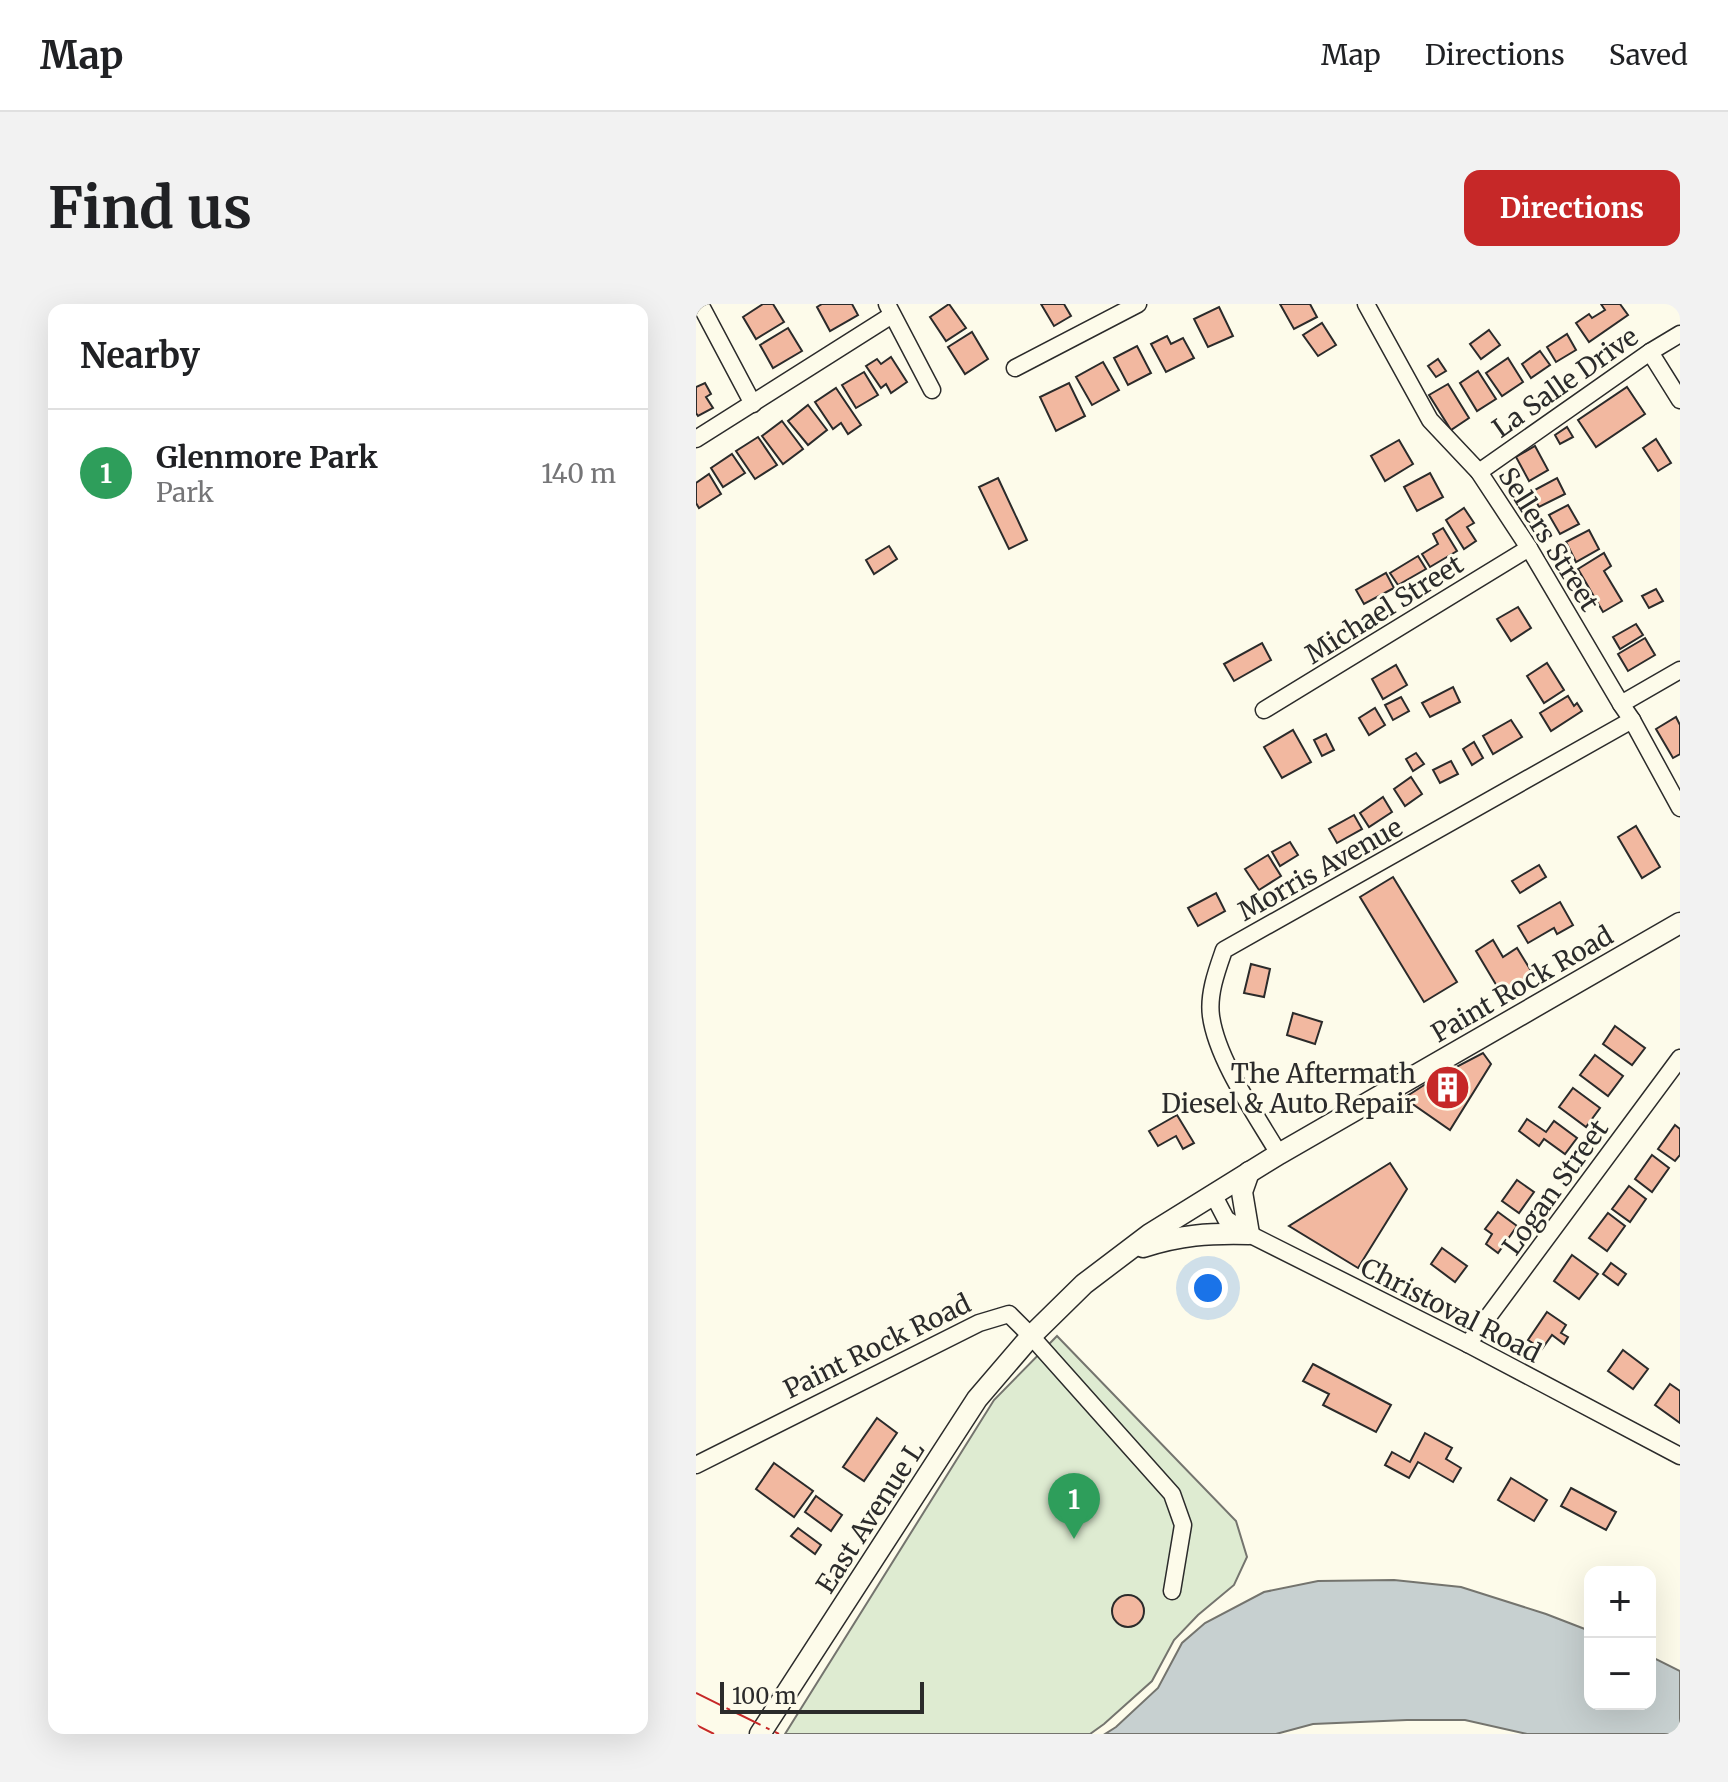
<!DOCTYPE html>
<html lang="en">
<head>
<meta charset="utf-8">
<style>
  body { margin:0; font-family:Merriweather,serif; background:#f2f2f2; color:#202124 }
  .controls { position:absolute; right:24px; bottom:24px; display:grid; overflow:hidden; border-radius:16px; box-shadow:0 8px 32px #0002 }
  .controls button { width:72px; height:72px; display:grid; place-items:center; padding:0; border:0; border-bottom:2px solid #e0e0e0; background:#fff; color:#202124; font:40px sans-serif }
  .scale { position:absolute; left:24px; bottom:20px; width:204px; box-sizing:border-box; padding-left:8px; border:4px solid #2b2b2b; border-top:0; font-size:22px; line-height:28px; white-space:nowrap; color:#2b2b2b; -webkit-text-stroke:6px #fdfbea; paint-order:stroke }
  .you { position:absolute; left:512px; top:984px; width:28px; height:28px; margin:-20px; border:6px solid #fff; border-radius:50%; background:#1a73e8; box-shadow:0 0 0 12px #1a73e833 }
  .badge { display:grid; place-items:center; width:52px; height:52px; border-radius:50%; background:#c62828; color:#fff; font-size:26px; font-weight:700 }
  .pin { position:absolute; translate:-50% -66px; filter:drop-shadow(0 2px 4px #0008) }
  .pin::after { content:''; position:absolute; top:42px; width:28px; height:24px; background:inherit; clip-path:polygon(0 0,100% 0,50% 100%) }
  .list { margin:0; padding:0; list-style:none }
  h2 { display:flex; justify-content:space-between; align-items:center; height:104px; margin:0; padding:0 32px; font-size:34px }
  h2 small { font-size:26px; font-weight:400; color:#757577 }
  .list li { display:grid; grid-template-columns:52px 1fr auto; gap:24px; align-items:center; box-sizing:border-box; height:128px; padding:0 32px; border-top:2px solid #e0e0e0 }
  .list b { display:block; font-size:30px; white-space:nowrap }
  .list p { margin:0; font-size:26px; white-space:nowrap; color:#757577 }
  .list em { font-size:26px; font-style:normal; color:#757577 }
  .map { position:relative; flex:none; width:984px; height:1430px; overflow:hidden; border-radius:16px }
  header { display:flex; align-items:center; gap:48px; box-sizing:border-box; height:112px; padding:0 40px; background:#fff; border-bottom:2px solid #e0e0e0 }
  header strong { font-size:38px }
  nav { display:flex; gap:44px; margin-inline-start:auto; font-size:28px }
  .intro { display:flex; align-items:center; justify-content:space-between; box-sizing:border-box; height:192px; padding:0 48px }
  h1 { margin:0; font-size:56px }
  .button { padding:20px 36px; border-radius:16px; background:#c62828; color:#fff; font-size:28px; font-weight:700 }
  main { display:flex; gap:48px; padding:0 48px }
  aside { flex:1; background:#fff; border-radius:16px; box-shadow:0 8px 32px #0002 }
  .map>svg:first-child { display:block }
</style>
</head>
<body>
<header>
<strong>Map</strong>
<nav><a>Map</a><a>Directions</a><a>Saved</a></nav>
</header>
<div class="intro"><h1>Find us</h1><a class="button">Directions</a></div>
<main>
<aside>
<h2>Nearby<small></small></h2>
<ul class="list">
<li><span class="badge" style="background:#2e9e5b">1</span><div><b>Glenmore Park</b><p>Park</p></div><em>140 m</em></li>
</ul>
</aside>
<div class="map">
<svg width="984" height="1430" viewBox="0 0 984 1430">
  <rect width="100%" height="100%" fill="#fdfbea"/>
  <polygon fill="#deebd1" stroke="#74746e" stroke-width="2" points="361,1032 540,1217 551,1253 538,1281 502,1311 478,1336 456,1377 408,1420 394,1430 89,1430 298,1096"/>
  <polygon fill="#c7d0d0" stroke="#74746e" stroke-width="2" points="698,1276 765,1283 850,1310 894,1327 894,1400 954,1400 954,1352 984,1367 984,1430 831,1430 769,1416 711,1416 617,1420 580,1430 409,1430 420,1423 462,1384 486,1339 509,1319 568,1288 622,1277"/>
  <g fill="#f2b8a0" stroke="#2b2b2b" stroke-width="2">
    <polygon points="67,0 77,0 88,18 60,35 47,13"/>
    <polygon points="126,0 156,0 162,11 134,27 121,3"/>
    <polygon points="253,0 270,24 250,37 234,13"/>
    <polygon points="345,0 368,0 375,12 358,22"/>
    <polygon points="584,0 614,0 621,13 598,25"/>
    <polygon points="905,0 924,0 932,11 893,38 880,19 893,10 896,14 909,6"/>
    <polygon points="523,3 537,32 512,43 498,15"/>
    <polygon points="626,19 640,41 622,52 607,31"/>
    <polygon points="92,24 106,47 77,64 64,41"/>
    <polygon points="793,26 804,41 785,55 774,40"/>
    <polygon points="276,28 292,55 269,70 252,43"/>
    <polygon points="871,30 880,46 860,58 851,43"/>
    <polygon points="471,32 475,40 487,34 498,54 470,68 455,40"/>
    <polygon points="441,42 455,69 432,81 418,54"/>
    <polygon points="844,47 854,61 835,74 826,60"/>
    <polygon points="195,53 211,78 195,89 190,80 185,84 170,62 181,55 185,60"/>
    <polygon points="812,54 827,78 806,92 790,69"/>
    <polygon points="742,55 750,67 740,73 732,62"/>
    <polygon points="407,58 423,86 396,101 380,73"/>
    <polygon points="782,67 800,95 781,107 764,79"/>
    <polygon points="168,68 182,91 160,104 146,81"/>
    <polygon points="9,79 15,90 10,93 17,104 2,112 0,109 0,83"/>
    <polygon points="373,79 389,112 360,127 344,93"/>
    <polygon points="752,80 773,114 755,126 733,91"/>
    <polygon points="931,83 949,110 900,143 882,116"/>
    <polygon points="140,84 165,121 152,130 145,119 137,125 119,98"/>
    <polygon points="112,101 131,126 112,141 92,117"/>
    <polygon points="86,117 107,145 87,160 66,132"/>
    <polygon points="871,123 877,133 864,140 859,131"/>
    <polygon points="62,133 81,161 59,175 40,147"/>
    <polygon points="960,135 975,159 962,167 947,144"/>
    <polygon points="703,136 717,160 689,177 675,152"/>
    <polygon points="839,142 852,166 833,177 820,153"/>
    <polygon points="36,150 49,169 27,183 15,164"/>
    <polygon points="734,169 747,193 721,207 708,183"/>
    <polygon points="13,170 25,190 3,204 0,199 0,179"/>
    <polygon points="302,174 331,236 313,245 283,183"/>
    <polygon points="861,174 869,190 843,203 835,188"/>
    <polygon points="872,201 883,220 864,230 853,211"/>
    <polygon points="768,204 778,219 771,223 780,237 768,245 750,216"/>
    <polygon points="747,224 761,247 734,263 726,250 742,240 737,230"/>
    <polygon points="893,226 903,245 880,258 870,238"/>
    <polygon points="193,242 201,255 178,270 170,256"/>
    <polygon points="908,249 915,262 908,267 926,297 907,308 882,265"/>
    <polygon points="722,252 730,265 702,281 694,269"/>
    <polygon points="690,269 698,284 668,300 660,286"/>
    <polygon points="960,285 967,297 953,304 946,292"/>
    <polygon points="822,303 835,324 815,337 801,315"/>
    <polygon points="940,320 947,331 924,345 917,333"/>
    <polygon points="949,334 959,351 932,367 922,350"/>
    <polygon points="566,339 575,356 538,377 528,360"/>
    <polygon points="851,359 868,386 848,399 831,372"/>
    <polygon points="700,361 711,381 687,395 676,375"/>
    <polygon points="757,383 764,398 734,413 726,399"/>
    <polygon points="872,392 878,402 881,399 886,407 855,427 844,409"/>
    <polygon points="705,393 713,407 697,416 689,401"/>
    <polygon points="679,404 689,421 673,431 663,414"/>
    <polygon points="980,413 984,421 984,450 977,454 960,425"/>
    <polygon points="815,416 826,433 797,450 787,432"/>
    <polygon points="597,426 615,458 586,474 568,443"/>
    <polygon points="630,430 638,446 626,452 618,436"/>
    <polygon points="778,438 787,454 776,461 767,445"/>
    <polygon points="720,449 728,460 717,467 710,455"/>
    <polygon points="755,457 762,470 744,479 737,466"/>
    <polygon points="715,473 726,490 709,502 698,485"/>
    <polygon points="687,493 696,508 673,523 664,509"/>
    <polygon points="658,511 666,525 641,539 633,525"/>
    <polygon points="940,522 964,563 946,574 922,533"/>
    <polygon points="594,538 602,551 584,562 576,548"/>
    <polygon points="572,551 585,572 563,586 549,565"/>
    <polygon points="843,561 850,573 824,589 816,577"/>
    <polygon points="697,573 761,678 728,698 664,593"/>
    <polygon points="520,589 529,607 502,622 492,604"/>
    <polygon points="864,598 877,621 861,630 858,624 832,639 822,622"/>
    <polygon points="797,636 807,653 821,644 837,670 805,689 780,647"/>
    <polygon points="555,660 574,665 568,693 548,689"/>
    <polygon points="597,709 626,718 619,740 591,731"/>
    <polygon points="919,722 949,744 936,761 907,740"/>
    <polygon points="787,749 795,760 754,826 708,794 739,774"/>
    <polygon points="899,751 927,772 912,792 884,771"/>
    <polygon points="877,784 904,804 890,823 863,803"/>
    <polygon points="481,811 498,839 487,845 480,832 462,842 453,827"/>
    <polygon points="831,815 850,828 858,817 881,834 869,850 848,835 843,842 823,827"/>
    <polygon points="979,821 984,825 984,851 979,857 962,845"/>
    <polygon points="956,851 973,864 956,888 939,875"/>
    <polygon points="694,859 711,885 662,964 593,922"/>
    <polygon points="821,876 838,888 823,909 806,897"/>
    <polygon points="933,882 950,895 934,918 916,905"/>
    <polygon points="802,908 821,922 802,949 790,940 796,930 789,925"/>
    <polygon points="912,909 929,922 911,947 893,934"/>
    <polygon points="746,944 771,962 759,978 735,960"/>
    <polygon points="876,951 902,970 883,995 858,977"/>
    <polygon points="915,959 930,970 922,981 907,970"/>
    <polygon points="851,1008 870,1021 865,1029 872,1033 868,1040 856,1031 846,1045 832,1036"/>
    <polygon points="927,1046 952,1065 937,1085 912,1067"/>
    <polygon points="617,1060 695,1101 680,1128 627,1101 633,1090 607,1077"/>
    <polygon points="974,1080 984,1087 984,1119 959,1101"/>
    <polygon points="181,1114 201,1129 168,1177 147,1163"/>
    <polygon points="729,1129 756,1144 750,1155 765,1164 757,1178 722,1158 713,1174 689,1161 696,1148 714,1158"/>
    <polygon points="78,1159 117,1187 98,1213 60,1185"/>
    <polygon points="815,1174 851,1196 838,1217 802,1196"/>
    <polygon points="875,1184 920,1208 910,1226 865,1202"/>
    <polygon points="120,1192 146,1211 135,1227 109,1208"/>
    <polygon points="102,1224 125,1241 119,1250 95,1232"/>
    <circle cx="432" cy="1307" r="16"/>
  </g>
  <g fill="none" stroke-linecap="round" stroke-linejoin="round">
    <defs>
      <g id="minor">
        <polyline points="4,0 57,100"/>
        <polyline points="191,0 236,86"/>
        <polyline points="670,0 734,116 783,168 833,244 925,400 936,416 984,504"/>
        <polyline points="954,48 984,96"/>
        <polyline points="319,64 442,0"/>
        <polyline points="0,135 196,11"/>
        <polyline points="783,168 954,48 984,30"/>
        <polyline points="925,400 984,366"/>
        <polyline points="568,406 833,244"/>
        <path d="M583 850C560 811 521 756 515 712 512 690 521 666 528 646L936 416"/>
        <polyline points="517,890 530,915 553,930 772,1040 984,1152"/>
        <polyline points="772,1040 984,754"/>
        <polyline points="0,1161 283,1019 313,1010 335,1032 476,1190 487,1221 476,1287"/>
      </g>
      <g id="major">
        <path d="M447 943C485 931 512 929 553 930L546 888 553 868"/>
        <polyline points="64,1430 281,1095 335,1032 388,980 454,930 583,850 984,619"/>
      </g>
    </defs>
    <use href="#minor" stroke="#2b2b2b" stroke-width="19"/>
    <use href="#major" stroke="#2b2b2b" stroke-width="23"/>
    <use href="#minor" stroke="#fdfbea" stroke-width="16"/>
    <use href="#major" stroke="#fdfbea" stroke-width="20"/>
    <g stroke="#c62828" stroke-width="2" stroke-dasharray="28 6 4 6" stroke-linecap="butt">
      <polyline points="0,1389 83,1430"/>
      <polyline points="0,1421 18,1430"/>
    </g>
  </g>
  <defs>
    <symbol id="building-disc" viewBox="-11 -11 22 22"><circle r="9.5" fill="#c62828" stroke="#fdfbea"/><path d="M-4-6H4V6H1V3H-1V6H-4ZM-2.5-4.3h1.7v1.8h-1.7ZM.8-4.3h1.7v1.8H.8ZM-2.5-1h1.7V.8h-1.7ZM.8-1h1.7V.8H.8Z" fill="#fff"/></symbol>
  </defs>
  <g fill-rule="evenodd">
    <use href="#building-disc" x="726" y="758" width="51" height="51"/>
  </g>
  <g text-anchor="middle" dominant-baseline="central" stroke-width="6" stroke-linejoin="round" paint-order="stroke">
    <g font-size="26" fill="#2b2b2b" stroke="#fdfbea">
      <text transform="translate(869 78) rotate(-35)">La Salle Drive</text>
      <text transform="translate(853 235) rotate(58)">Sellers Street</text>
      <text transform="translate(688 305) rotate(-32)">Michael Street</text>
      <text transform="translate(624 565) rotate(-29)">Morris Avenue</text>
      <text transform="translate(826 680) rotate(-30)">Paint Rock Road</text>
      <text transform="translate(859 883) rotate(-54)">Logan Street</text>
      <text transform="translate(755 1006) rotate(27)">Christoval Road</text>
      <text transform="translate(181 1042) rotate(-26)">Paint Rock Road</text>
      <text transform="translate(174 1213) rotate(-57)">East Avenue L</text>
    </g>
    <g font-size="26" fill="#2b2b2b" stroke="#fdfbea" text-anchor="end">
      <text x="720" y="769">The Aftermath<tspan x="720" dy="30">Diesel &amp; Auto Repair</tspan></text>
    </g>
  </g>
</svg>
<div class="controls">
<button>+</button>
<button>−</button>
</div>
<div class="scale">100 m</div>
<div class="you"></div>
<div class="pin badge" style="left:378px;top:1235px;background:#2e9e5b">1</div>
</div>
</main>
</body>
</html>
